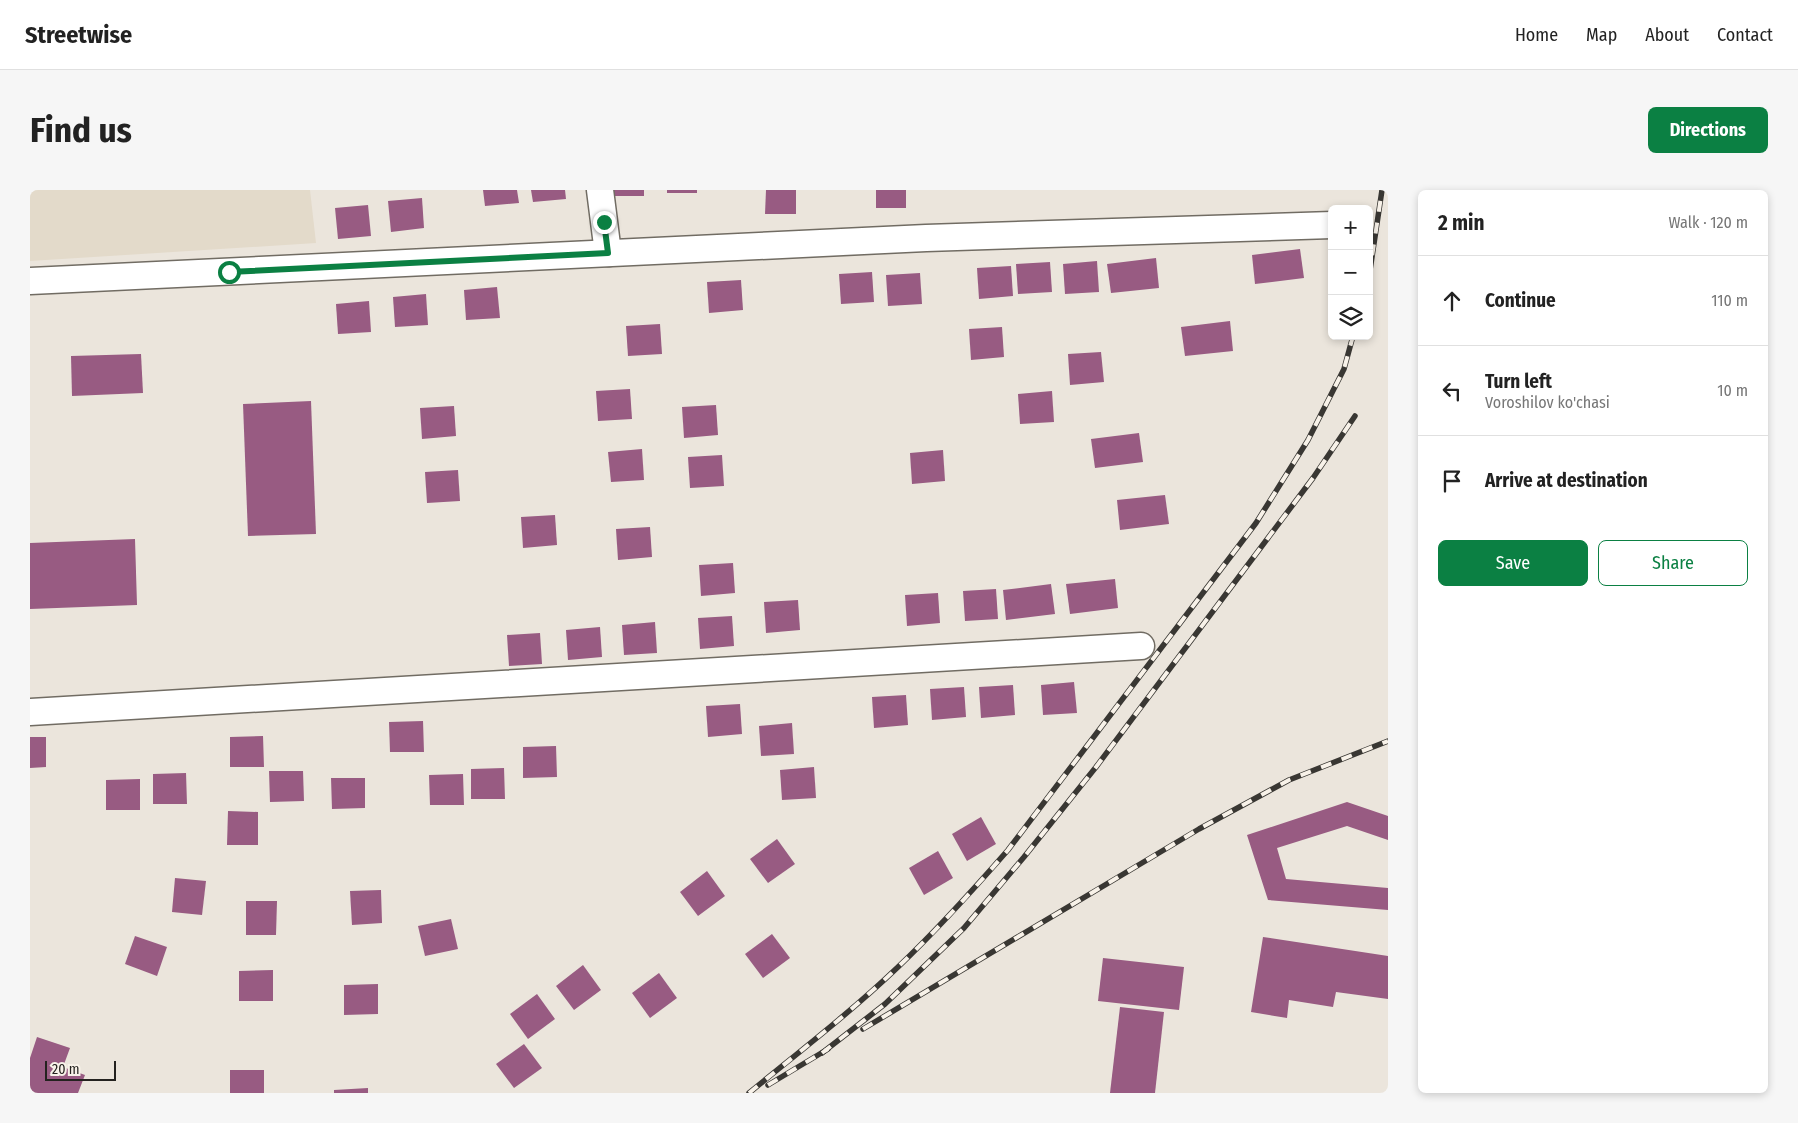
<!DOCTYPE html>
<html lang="en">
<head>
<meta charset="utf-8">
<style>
  body { margin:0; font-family:"Fira Sans Condensed",sans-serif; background:#f6f6f6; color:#222 }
  .controls { position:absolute; right:15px; top:15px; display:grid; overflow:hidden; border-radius:8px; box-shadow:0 2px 8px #0003 }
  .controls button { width:45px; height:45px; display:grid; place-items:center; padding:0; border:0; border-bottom:1px solid #e0e0e0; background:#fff; color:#222; font:25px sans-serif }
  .scale { position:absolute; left:15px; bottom:12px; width:71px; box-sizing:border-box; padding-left:5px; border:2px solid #24221f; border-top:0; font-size:14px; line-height:18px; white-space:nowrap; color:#24221f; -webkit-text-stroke:4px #f8f2e9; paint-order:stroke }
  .stop { position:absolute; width:15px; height:15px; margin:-11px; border:4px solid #0b8043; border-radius:50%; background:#fff }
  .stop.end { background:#0b8043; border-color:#fff; box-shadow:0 1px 5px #0008 }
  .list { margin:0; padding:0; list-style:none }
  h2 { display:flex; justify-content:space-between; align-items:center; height:65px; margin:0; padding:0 20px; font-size:21px }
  h2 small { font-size:16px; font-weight:400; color:#767676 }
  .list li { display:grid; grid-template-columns:32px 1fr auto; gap:15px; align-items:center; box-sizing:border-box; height:90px; padding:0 20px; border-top:1px solid #e0e0e0 }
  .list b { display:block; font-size:19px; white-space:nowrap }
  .list p { margin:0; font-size:16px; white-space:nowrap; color:#767676 }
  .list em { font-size:16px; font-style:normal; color:#767676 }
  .actions { display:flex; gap:10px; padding:15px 20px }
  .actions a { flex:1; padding:11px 0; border:1px solid #0b8043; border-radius:8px; text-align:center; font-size:18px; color:#0b8043 }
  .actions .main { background:#0b8043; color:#fff }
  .icon { flex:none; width:28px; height:28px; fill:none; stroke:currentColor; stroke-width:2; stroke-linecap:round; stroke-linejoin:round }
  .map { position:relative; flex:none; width:1358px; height:903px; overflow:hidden; border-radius:8px }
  header { display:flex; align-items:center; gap:30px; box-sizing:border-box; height:70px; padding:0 25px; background:#fff; border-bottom:1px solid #e0e0e0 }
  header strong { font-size:24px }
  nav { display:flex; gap:28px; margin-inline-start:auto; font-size:18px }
  .intro { display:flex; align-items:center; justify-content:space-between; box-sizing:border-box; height:120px; padding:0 30px }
  h1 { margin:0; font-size:35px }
  .button { padding:12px 22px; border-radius:8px; background:#0b8043; color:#fff; font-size:18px; font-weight:700 }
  main { display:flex; gap:30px; padding:0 30px }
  aside { flex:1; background:#fff; border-radius:8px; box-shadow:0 2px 8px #0003 }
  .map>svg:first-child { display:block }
</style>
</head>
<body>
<header>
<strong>Streetwise</strong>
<nav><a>Home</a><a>Map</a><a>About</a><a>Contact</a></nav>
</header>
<div class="intro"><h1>Find us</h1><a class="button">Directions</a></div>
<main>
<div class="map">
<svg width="1358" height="903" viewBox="0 0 1358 903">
  <rect width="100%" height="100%" fill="#ebe5dc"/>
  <polygon fill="#e3daca" points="0,0 280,0 286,53 0,71"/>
  <g fill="#985b82">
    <polygon points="453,0 487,0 489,13 455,16"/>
    <polygon points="501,0 535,0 536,9 503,12"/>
    <rect x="584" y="0" width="30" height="6"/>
    <rect x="637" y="0" width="30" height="3"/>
    <polygon points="736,0 766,0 766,24 735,24"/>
    <rect x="846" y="0" width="30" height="18"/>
    <polygon points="392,8 394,38 361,42 358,11"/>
    <polygon points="338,15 341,46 308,49 305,18"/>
    <polygon points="1270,59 1274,88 1225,94 1222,65"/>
    <polygon points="1126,68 1129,98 1081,103 1077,74"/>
    <polygon points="1067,71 1069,102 1035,104 1033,74"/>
    <polygon points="1020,72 1022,102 988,104 986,74"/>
    <polygon points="981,76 983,106 949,109 947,78"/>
    <polygon points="842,82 844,112 811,114 809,84"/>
    <polygon points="890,83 892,114 858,116 856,85"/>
    <polygon points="711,90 713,120 679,123 677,92"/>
    <polygon points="467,97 470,128 436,130 434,100"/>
    <polygon points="396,104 398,135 365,137 363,107"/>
    <polygon points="339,111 341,142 308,144 306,114"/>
    <polygon points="1200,131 1203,161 1155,166 1151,137"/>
    <polygon points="630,134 632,164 598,166 596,136"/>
    <polygon points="972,137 974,167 941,170 939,139"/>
    <polygon points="1071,162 1074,192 1040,195 1038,164"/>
    <polygon points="111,164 113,203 42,206 41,166"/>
    <polygon points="600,199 602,229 568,231 566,201"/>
    <polygon points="1022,201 1024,232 990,234 988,204"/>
    <polygon points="281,211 286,344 218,346 213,214"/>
    <polygon points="686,215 688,245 654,248 652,217"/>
    <polygon points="424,216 426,246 392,249 390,218"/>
    <polygon points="1109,243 1113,272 1065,278 1061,249"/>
    <polygon points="612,259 614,290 581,292 578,262"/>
    <polygon points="913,260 915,291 882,294 880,263"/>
    <polygon points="692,265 694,296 660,298 658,267"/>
    <polygon points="428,280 430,311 397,313 395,282"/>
    <polygon points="1135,305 1139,334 1090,340 1087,310"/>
    <polygon points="525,325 527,355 493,358 491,327"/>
    <polygon points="620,337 622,367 588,370 586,339"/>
    <polygon points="105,349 107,415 0,419 0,353"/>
    <polygon points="703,373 705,403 671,406 669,375"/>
    <polygon points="1085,389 1088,418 1040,424 1036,394"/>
    <polygon points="1021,394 1025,424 976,430 973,400"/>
    <polygon points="966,399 968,429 935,431 933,401"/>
    <polygon points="908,403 910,433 877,436 875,405"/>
    <polygon points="768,410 770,440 736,443 734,412"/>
    <polygon points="702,426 704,456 670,459 668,428"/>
    <polygon points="625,432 627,463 594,465 592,435"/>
    <polygon points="570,437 572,467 538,470 536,440"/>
    <polygon points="510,443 512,474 479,476 477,445"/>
    <polygon points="1044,492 1047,523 1013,525 1011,495"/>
    <polygon points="983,495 985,525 951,528 949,497"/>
    <polygon points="934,497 936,527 902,530 900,499"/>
    <polygon points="876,505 878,535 844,538 842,507"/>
    <polygon points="710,514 712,544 678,547 676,516"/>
    <polygon points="393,531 394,562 360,562 359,532"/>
    <polygon points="762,533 764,564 731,566 729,536"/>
    <polygon points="233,546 234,577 200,577 200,547"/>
    <polygon points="0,547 16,547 16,577 0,578"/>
    <polygon points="526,556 527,587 493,588 493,557"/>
    <polygon points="784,577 786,608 752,610 750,580"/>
    <polygon points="474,578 475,609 441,609 441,579"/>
    <polygon points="239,581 273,581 274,611 240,612"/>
    <polygon points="156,583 157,614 123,614 123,584"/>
    <polygon points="433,584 434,615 400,615 399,585"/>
    <polygon points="301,588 335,588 335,618 302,619"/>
    <polygon points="110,589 110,620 76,620 76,590"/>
    <polygon points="1317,612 1358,626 1358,650 1317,636 1247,658 1256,689 1358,698 1358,720 1238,710 1217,645"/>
    <polygon points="198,621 228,622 228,655 197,655"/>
    <polygon points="951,627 966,654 937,671 922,644"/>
    <polygon points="747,649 765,674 738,693 720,669"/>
    <polygon points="908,661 923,688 894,705 879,678"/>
    <polygon points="677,681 695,706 668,726 650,702"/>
    <polygon points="145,688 176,691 172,725 142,722"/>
    <polygon points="351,700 352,733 322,735 320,701"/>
    <polygon points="216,711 247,711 246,745 216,745"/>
    <polygon points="421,729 428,759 395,766 388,736"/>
    <polygon points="742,744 760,768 733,788 715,764"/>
    <polygon points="105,746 137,757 127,786 95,774"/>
    <polygon points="1233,747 1358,766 1358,809 1306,802 1303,817 1259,810 1257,828 1221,822"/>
    <polygon points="1073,768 1154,777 1149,820 1068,811"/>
    <polygon points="553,775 571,800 544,820 526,796"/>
    <polygon points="243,780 243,811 209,811 209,781"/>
    <polygon points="629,783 647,808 620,828 602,803"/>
    <polygon points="348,794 348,824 314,825 314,795"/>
    <polygon points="507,804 525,829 498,849 480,824"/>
    <polygon points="1090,817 1134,822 1125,903 1080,903"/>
    <polygon points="7,847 40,858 33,877 55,885 48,903 0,903 0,868"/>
    <polygon points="494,854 512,878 484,898 466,874"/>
    <rect x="200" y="880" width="34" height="23"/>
    <polygon points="338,898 338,903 304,903 304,900"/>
  </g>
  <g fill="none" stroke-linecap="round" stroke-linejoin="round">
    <defs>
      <g id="minor">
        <polyline points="570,0 578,63"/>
        <polyline points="0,91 896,48 1302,35"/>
        <polyline points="0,522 1111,456"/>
      </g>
    </defs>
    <use href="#minor" stroke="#716c63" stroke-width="29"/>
    <use href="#minor" stroke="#fff" stroke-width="26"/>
    <defs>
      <g id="rail">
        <polyline points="1339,87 1352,0"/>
        <polyline points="833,839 1169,639 1259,590 1358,551"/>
        <polyline points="792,863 855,814 934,738 994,667 1066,577 1283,288 1325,226"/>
        <polyline points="738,895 798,859"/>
        <path d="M719 903C769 862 821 822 868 777 907 740 943 700 978 660L1226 333 1278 250 1314 179 1323 146"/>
      </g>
    </defs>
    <use href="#rail" stroke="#393733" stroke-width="5.5"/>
    <use href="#rail" stroke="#f8f2e9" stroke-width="4" stroke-dasharray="11" stroke-linecap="butt"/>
  </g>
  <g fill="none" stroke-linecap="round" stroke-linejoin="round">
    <polyline stroke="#0b8043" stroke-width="6" points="199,82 578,63 574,32"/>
  </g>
</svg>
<div class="controls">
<button>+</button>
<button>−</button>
<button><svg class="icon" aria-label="layers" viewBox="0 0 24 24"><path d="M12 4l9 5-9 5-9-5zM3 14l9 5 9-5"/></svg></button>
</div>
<div class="scale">20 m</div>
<div class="stop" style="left:199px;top:82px"></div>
<div class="stop end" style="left:574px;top:32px"></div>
</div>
<aside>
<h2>2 min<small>Walk · 120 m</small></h2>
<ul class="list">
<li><svg class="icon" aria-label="ahead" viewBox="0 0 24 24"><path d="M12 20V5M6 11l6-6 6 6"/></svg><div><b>Continue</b></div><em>110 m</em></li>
<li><svg class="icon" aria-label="left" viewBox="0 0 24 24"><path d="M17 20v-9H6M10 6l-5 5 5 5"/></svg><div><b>Turn left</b><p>Voroshilov ko'chasi</p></div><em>10 m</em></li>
<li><svg class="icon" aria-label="arrive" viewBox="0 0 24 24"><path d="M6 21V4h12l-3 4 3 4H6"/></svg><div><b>Arrive at destination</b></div></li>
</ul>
<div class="actions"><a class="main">Save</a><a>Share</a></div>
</aside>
</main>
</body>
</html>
